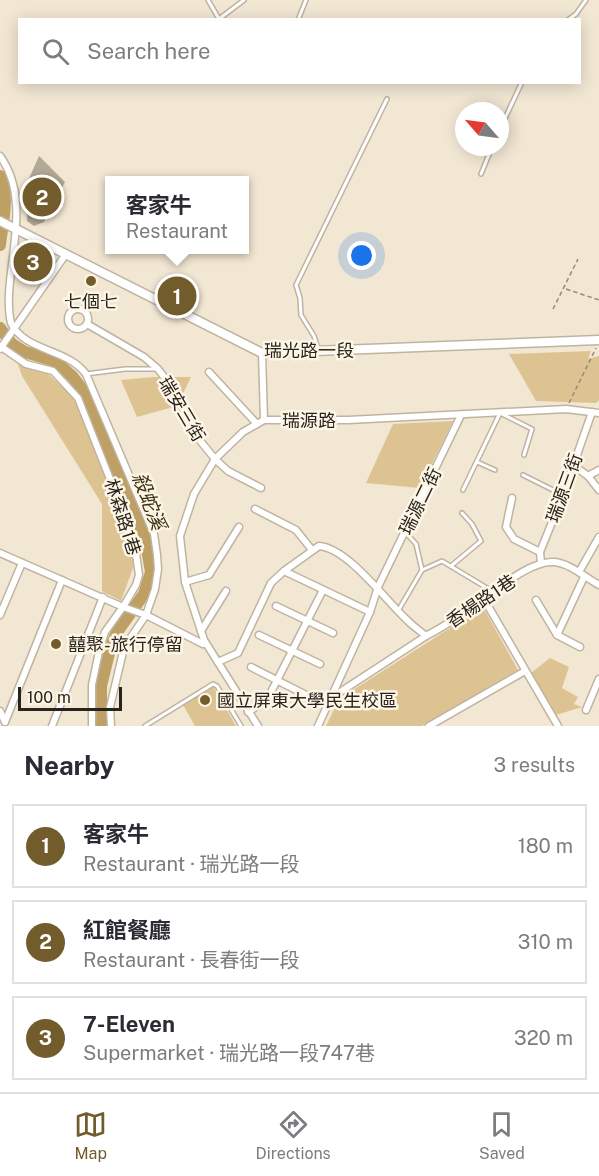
<!DOCTYPE html>
<html lang="en">
<head>
<meta charset="utf-8">
<style>
  body { margin:0; font-family:"Public Sans","Noto Sans TC",sans-serif; background:#f2f2f3; color:#2b2b33 }
  .compass { position:absolute; left:455px; top:102px; width:54px; height:54px; border-radius:50%; background:#fff; box-shadow:0 3px 15px #0003; rotate:298deg }
  .scale { position:absolute; left:18px; bottom:15px; width:104px; box-sizing:border-box; padding-left:6px; border:3px solid #28241d; border-top:0; font-size:16px; line-height:21px; white-space:nowrap; color:#28241d; -webkit-text-stroke:4px #fdf5e5; paint-order:stroke }
  .you { position:absolute; left:362px; top:256px; width:21px; height:21px; margin:-15px; border:4px solid #fff; border-radius:50%; background:#1a73e8; box-shadow:0 0 0 9px #1a73e833 }
  .badge { display:grid; place-items:center; width:39px; height:39px; border-radius:50%; background:#735c2c; color:#fff; font-size:20px; font-weight:700 }
  .pin { position:absolute; translate:-50% -50%; border:3px solid #fff; box-shadow:0 2px 6px #0006 }
  .popup { position:absolute; left:105px; top:176px; width:144px; height:78px; box-sizing:border-box; display:grid; place-content:center; border-radius:0px; background:#fff; filter:drop-shadow(0 2px 4px #0005); font-size:20px; white-space:nowrap; color:#7c7c81 }
  .popup b { font-size:22px; color:#2b2b33 }
  .popup::after { content:''; position:absolute; left:50%; top:100%; margin-left:-12px; border:12px solid transparent; border-top-color:#fff }
  .list { margin:0; padding:0; list-style:none }
  h2 { display:flex; justify-content:space-between; align-items:center; height:78px; margin:0; padding:0 24px; font-size:26px }
  h2 small { font-size:20px; font-weight:400; color:#7c7c81 }
  .list li { display:grid; grid-template-columns:39px 1fr auto; gap:18px; align-items:center; box-sizing:border-box; height:84px; margin:0 12px 12px; padding:0 12px; border:2px solid #e1e1e2; border-radius:0px }
  .list b { display:block; font-size:22px; white-space:nowrap }
  .list p { margin:0; font-size:20px; white-space:nowrap; color:#7c7c81 }
  .list em { font-size:20px; font-style:normal; color:#7c7c81 }
  .icon { flex:none; width:33px; height:33px; fill:none; stroke:currentColor; stroke-width:2; stroke-linecap:round; stroke-linejoin:round }
  .map { position:relative; flex:none; width:599px; height:726px; overflow:hidden }
  .search { position:absolute; background:#fff; box-shadow:0 3px 15px #0003; left:18px; right:18px; top:18px; height:66px; display:flex; align-items:center; gap:15px; box-sizing:border-box; padding:0 21px; border-radius:0px; color:#7c7c81; font-size:22px }
  .sheet { height:366px; background:#fff }
  nav { display:flex; justify-content:space-around; align-items:center; box-sizing:border-box; height:84px; border-top:2px solid #e1e1e2; background:#fff; font-size:16px; color:#7c7c81 }
  nav a { display:grid; justify-items:center; gap:3px }
  nav .on { color:#735c2c }
  .map>svg:first-child { display:block }
</style>
</head>
<body>
<div class="map">
<svg width="599" height="726" viewBox="0 0 599 726">
  <rect width="100%" height="100%" fill="#f2e7d3"/>
  <g fill="#ddc392">
    <polygon points="591,351 588,359 599,356 599,400 596,403 536,401 509,354"/>
    <polygon points="18,364 46,372 73,397 86,422 132,548 133,568 121,601 102,591 102,504 22,376"/>
    <polygon points="153,377 191,377 177,406 137,417 121,380"/>
    <polygon points="453,421 420,488 366,483 393,424"/>
    <polygon points="483,607 518,670 422,726 326,726 339,699"/>
    <polygon points="550,658 569,667 562,688 578,697 574,704 582,707 556,715 531,673"/>
    <polygon points="213,686 236,726 195,726 182,703"/>
  </g>
  <g fill="none" stroke-linecap="round" stroke-linejoin="round">
    <g stroke="#bea065" stroke-width="12">
      <path d="M0 176C10 195 2 225 0 245"/>
      <polyline points="0,328 12,344 25,352 55,361 73,377 85,393 145,538 151,572 144,594 117,632 110,649 101,686 101,726"/>
    </g>
  </g>
  <polygon fill="#b2a895" points="39,156 65,182 44,222 34,226 27,221 28,204 24,190"/>
  <g fill="none" stroke-linecap="round" stroke-linejoin="round">
    <defs>
      <g id="lane">
        <polyline points="208,0 219,19 244,0"/>
        <polyline points="298,20 306,0"/>
        <polyline points="568,20 576,14 586,0"/>
        <polyline points="500,129 522,82"/>
        <polyline points="481,174 492,147"/>
        <polyline points="318,349 314,336 301,315 300,298 296,285 387,99"/>
        <polyline points="86,374 125,369 156,369"/>
        <polyline points="477,462 495,470"/>
        <polyline points="523,475 561,494"/>
        <polyline points="463,490 500,413 532,429 524,455"/>
        <polyline points="405,532 416,544 422,570"/>
        <polyline points="451,566 481,541 472,524 462,513"/>
        <polyline points="398,611 422,570 442,561 492,591"/>
        <polyline points="145,726 213,684 217,686 241,726"/>
      </g>
      <g id="street">
        <path d="M0 156C36 205 0 276 11 323 25 352 67 348 86 374L154 534 157 555 158 569 155 589 146 615 125 646 123 652 110 707 111 726"/>
        <circle cx="78" cy="319" r="10"/>
        <polyline points="87,324 144,357 158,369 175,391 197,437 215,459 228,471 261,488"/>
        <polyline points="0,346 26,364 53,371 78,398 134,540 139,575 136,585 123,607 105,632 100,647 92,685 92,726"/>
        <polyline points="0,349 66,254"/>
        <polyline points="262,353 264,420"/>
        <polyline points="209,372 257,424"/>
        <polyline points="573,465 588,476 599,490"/>
        <polyline points="588,476 599,470"/>
        <polyline points="512,498 506,527 514,539 540,552"/>
        <polyline points="255,509 296,530 312,550"/>
        <polyline points="0,553 123,607 146,615 203,644"/>
        <polyline points="541,563 540,552 563,495 592,412"/>
        <polyline points="284,571 370,612"/>
        <polyline points="579,572 599,537"/>
        <polyline points="185,582 209,575 239,527"/>
        <polyline points="484,599 558,726"/>
        <polyline points="536,600 557,635 580,647"/>
        <polyline points="276,606 333,633"/>
        <polyline points="0,615 22,563"/>
        <polyline points="201,631 226,591"/>
        <polyline points="259,635 320,664"/>
        <polyline points="557,635 584,577"/>
        <path d="M218 662 238 653 271 583 284 571 319 546C348 548 386 601 408 621 413 626 420 631 426 636 445 626 463 614 481 601 498 589 531 560 554 562 569 563 585 577 599 585"/>
        <polyline points="251,667 306,695"/>
        <polyline points="331,698 426,636"/>
        <polyline points="586,710 599,679"/>
        <polyline points="0,711 5,722"/>
        <polyline points="248,712 267,700 323,590"/>
        <polyline points="5,722 62,580"/>
        <polyline points="52,726 103,597"/>
        <polyline points="258,726 204,640 185,582 180,536 194,494 215,459 243,432 264,420 348,420 566,409 599,413"/>
        <polyline points="318,726 370,612 378,587 461,415"/>
        <polyline points="429,726 525,671"/>
      </g>
      <polyline id="secondary" points="0,221 262,353 599,340"/>
    </defs>
    <use href="#lane" stroke="#bfb4a1" stroke-width="6"/>
    <use href="#street" stroke="#bfb4a1" stroke-width="9"/>
    <use href="#secondary" stroke="#bfb4a1" stroke-width="11"/>
    <g stroke="#938b7d" stroke-width="1.5" stroke-dasharray="4.5 3" stroke-linecap="butt">
      <polyline points="566,289 599,300"/>
      <polyline points="553,309 578,259"/>
      <polyline points="569,403 596,348"/>
    </g>
    <use href="#lane" stroke="#fff" stroke-width="3"/>
    <use href="#street" stroke="#fff" stroke-width="6"/>
    <use href="#secondary" stroke="#fff" stroke-width="8"/>
  </g>
  <g fill="#735c2c" stroke="#fdf5e5" stroke-width="2">
    <circle cx="91" cy="281" r="6"/>
    <circle cx="56" cy="644" r="6"/>
    <circle cx="205" cy="700" r="6"/>
  </g>
  <g text-anchor="middle" dominant-baseline="central" stroke-width="5" stroke-linejoin="round" paint-order="stroke">
    <g font-size="18" fill="#28241d" stroke="#fdf5e5" text-anchor="start">
      <text x="91" y="301" text-anchor="middle">七個七</text>
      <text x="68" y="644">囍聚-旅行停留</text>
      <text x="217" y="700">國立屏東大學民生校區</text>
    </g>
    <g font-size="18" fill="#28241d" stroke="#fdf5e5">
      <text x="309" y="350">瑞光路一段</text>
      <text transform="translate(182 409) rotate(59)">瑞安三街</text>
      <text x="309" y="420">瑞源路</text>
      <text transform="translate(564 488) rotate(-70)">瑞源三街</text>
      <text transform="translate(420 501) rotate(-64)">瑞源二街</text>
      <text transform="translate(123 517) rotate(72)">林森路1巷</text>
      <text transform="translate(481 601) rotate(-34)">香楊路1巷</text>
    </g>
    <g font-size="20" font-style="italic" fill="#3e3015" stroke="#fdf5e5">
      <text transform="translate(149 501) rotate(69)">殺蛇溪</text>
    </g>
  </g>
</svg>
<svg class="compass" viewBox="-18 -18 36 36"><path d="M0-13l5 13h-10z" fill="#e53935"/><path d="M0 13l5-13h-10z" fill="#7c7c81"/></svg>
<div class="scale">100 m</div>
<div class="you"></div>
<div class="pin badge" style="left:177px;top:296px">1</div>
<div class="popup"><b>客家牛</b>Restaurant</div>
<div class="pin badge" style="left:42px;top:197px">2</div>
<div class="pin badge" style="left:33px;top:262px">3</div>
<div class="search"><svg class="icon" aria-label="search" viewBox="0 0 24 24"><circle cx="10" cy="10" r="6"/><path d="M15 15l6 6"/></svg>Search here</div>
</div>
<section class="sheet">
<h2>Nearby<small>3 results</small></h2>
<ul class="list">
<li><span class="badge">1</span><div><b>客家牛</b><p>Restaurant · 瑞光路一段</p></div><em>180 m</em></li>
<li><span class="badge">2</span><div><b>紅館餐廳</b><p>Restaurant · 長春街一段</p></div><em>310 m</em></li>
<li><span class="badge">3</span><div><b>7-Eleven</b><p>Supermarket · 瑞光路一段747巷</p></div><em>320 m</em></li>
</ul>
</section>
<nav>
<a class="on"><svg class="icon" aria-label="map" viewBox="0 0 24 24"><path d="M3 6l6-2 6 2 6-2v14l-6 2-6-2-6 2zM9 4v14M15 6v14"/></svg>Map</a>
<a><svg class="icon" aria-label="directions" viewBox="0 0 24 24"><path d="M12 3l9 9-9 9-9-9zM9 14v-3h6M13 9l2 2-2 2"/></svg>Directions</a>
<a><svg class="icon" aria-label="saved" viewBox="0 0 24 24"><path d="M7 4h10v16l-5-4-5 4z"/></svg>Saved</a>
</nav>
</body>
</html>
